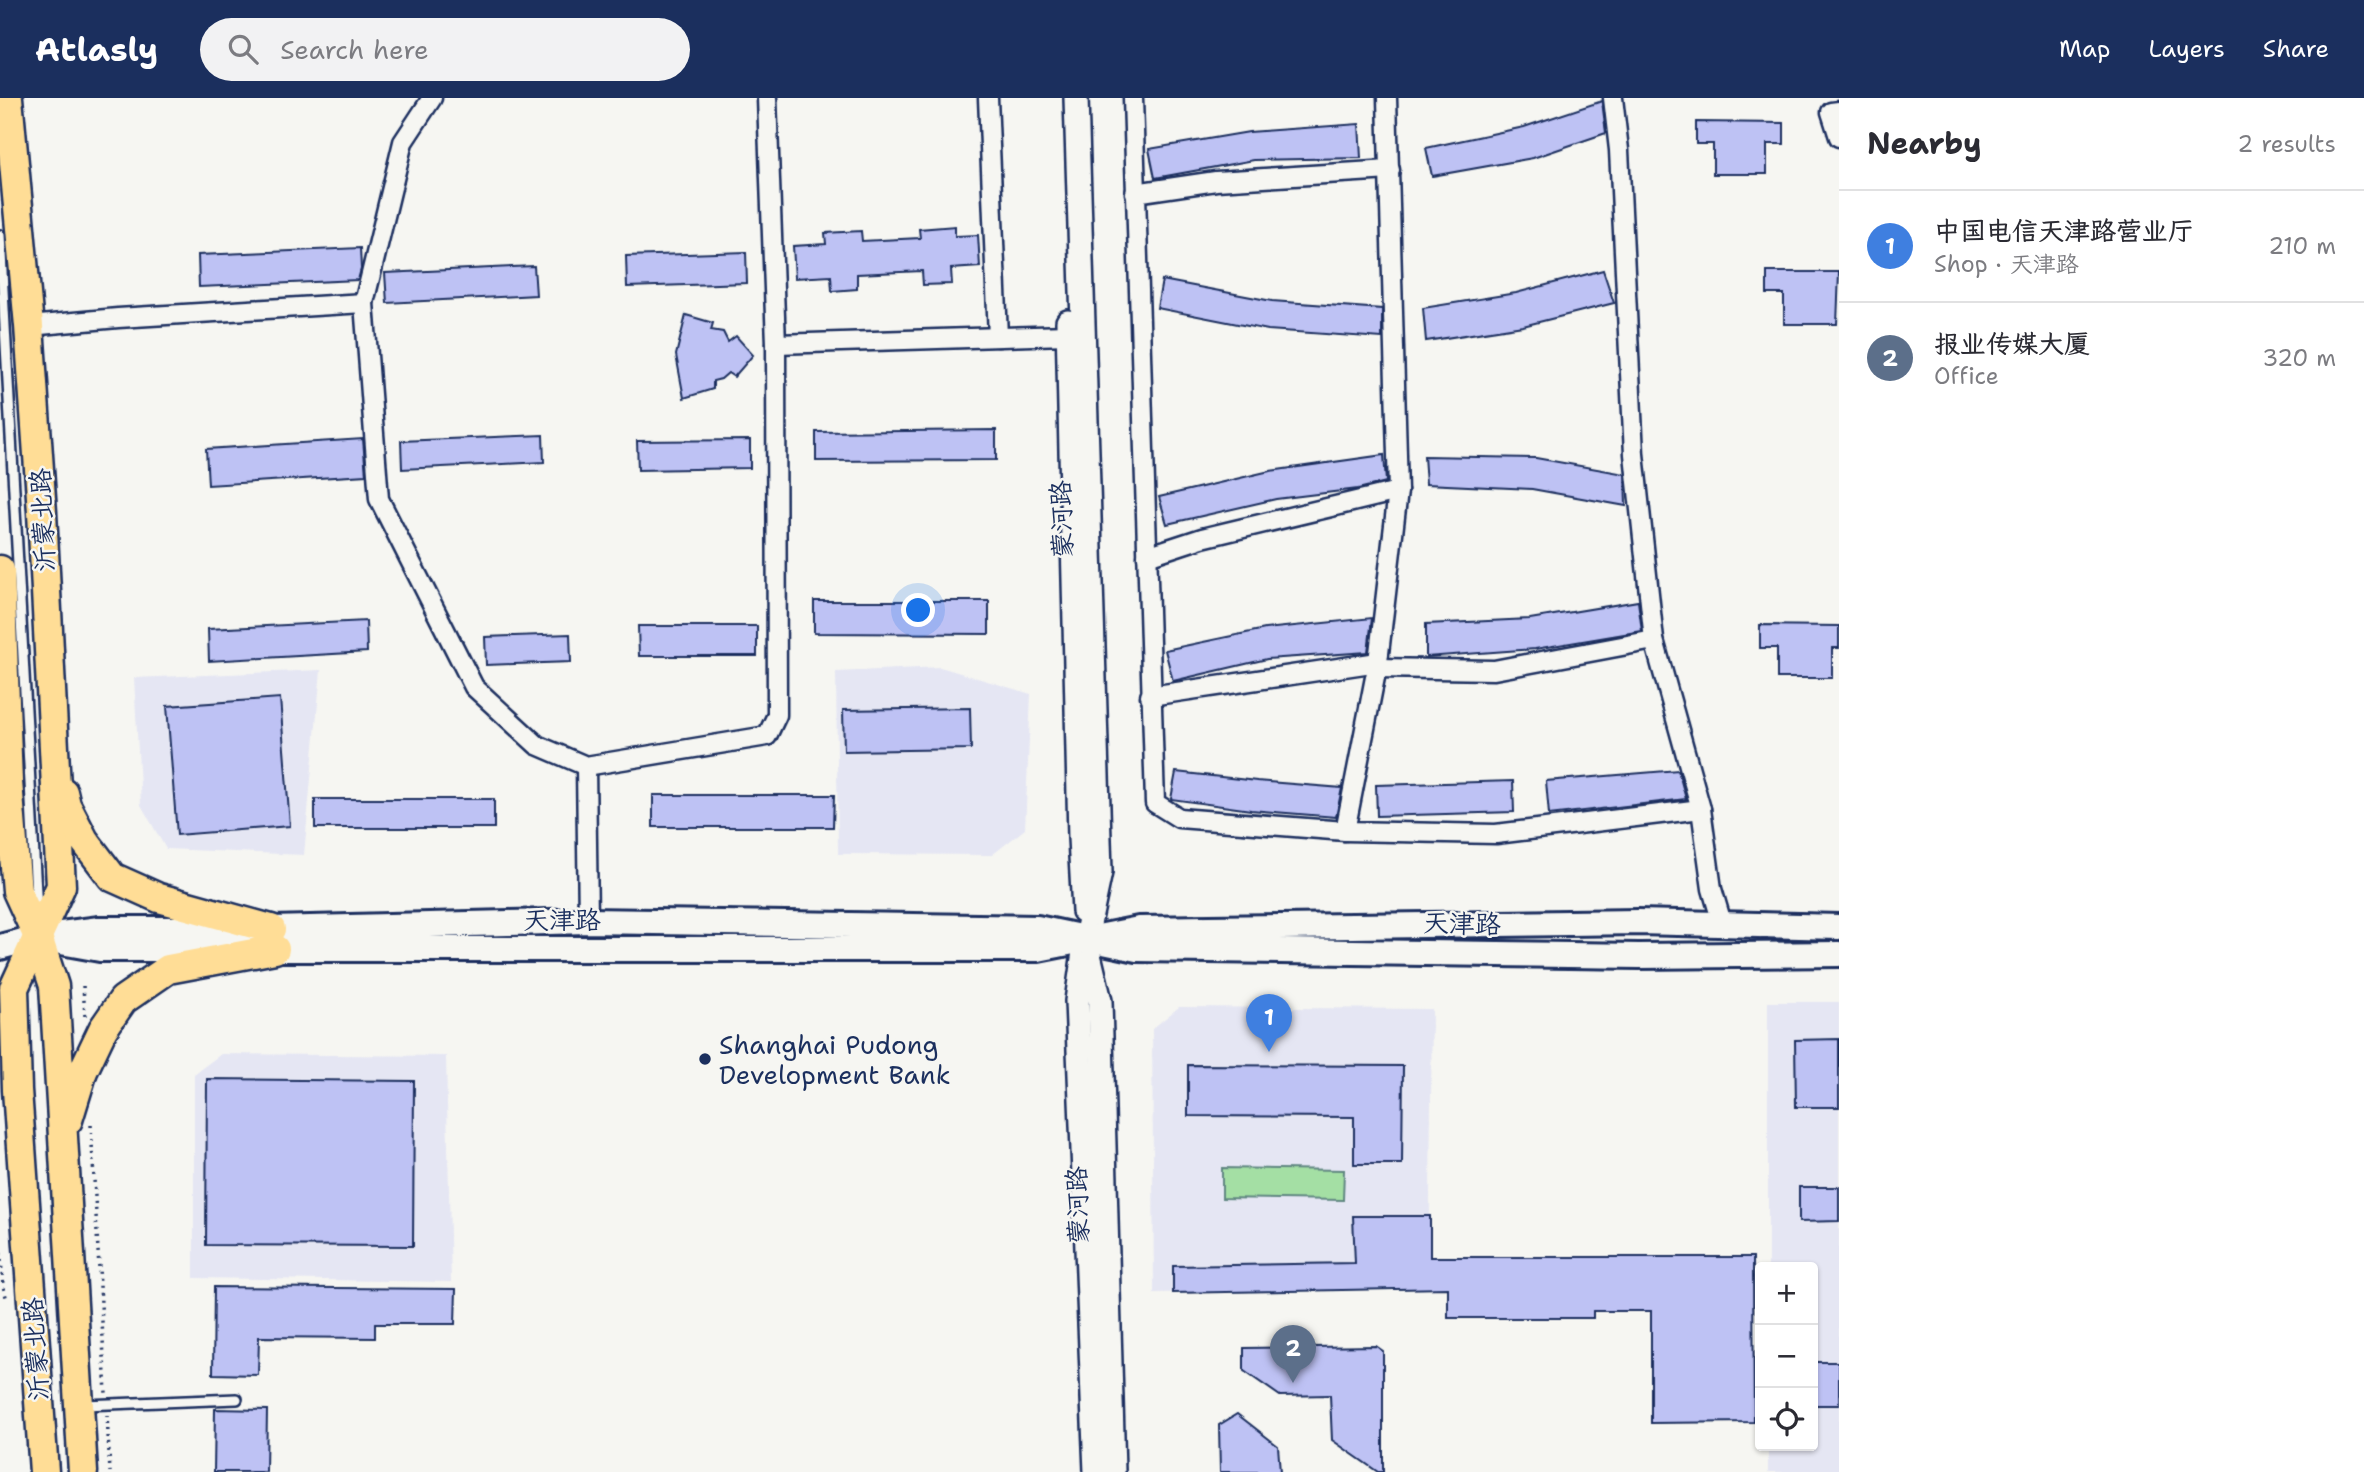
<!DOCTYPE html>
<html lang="en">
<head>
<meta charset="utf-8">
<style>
  body { margin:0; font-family:"Shantell Sans","LXGW WenKai TC",sans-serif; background:#f2f2f3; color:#2b2b33 }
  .controls { position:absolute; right:21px; bottom:21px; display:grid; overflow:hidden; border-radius:7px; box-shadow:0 2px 5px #0004 }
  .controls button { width:63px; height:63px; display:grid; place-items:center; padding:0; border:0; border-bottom:2px solid #e1e1e2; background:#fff; color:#2b2b33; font:35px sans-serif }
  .you { position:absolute; left:919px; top:513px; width:24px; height:24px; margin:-18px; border:5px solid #fff; border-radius:50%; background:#1a73e8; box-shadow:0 0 0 10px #1a73e833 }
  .badge { display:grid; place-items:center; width:46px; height:46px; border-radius:50%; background:#1b2f5e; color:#fff; font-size:23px; font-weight:700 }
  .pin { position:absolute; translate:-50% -58px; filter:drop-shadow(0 2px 4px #0008) }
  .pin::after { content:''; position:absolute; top:37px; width:24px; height:21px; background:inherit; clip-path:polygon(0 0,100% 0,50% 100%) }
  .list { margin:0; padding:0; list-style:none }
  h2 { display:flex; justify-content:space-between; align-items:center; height:91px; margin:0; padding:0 28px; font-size:30px }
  h2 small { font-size:23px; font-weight:400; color:#7c7c81 }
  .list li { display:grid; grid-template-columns:46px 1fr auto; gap:21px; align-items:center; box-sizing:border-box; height:112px; padding:0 28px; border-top:2px solid #e1e1e2 }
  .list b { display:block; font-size:26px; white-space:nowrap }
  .list p { margin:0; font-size:23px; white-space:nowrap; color:#7c7c81 }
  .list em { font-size:23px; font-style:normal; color:#7c7c81 }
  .icon { flex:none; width:38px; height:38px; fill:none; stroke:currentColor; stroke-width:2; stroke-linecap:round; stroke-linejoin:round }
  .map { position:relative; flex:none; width:1839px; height:1374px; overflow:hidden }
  header { display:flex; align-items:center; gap:42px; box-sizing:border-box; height:98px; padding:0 35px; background:#1b2f5e; color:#fff }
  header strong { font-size:33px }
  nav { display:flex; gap:38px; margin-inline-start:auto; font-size:24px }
  .search { width:490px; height:63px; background:#f2f2f3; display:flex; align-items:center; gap:18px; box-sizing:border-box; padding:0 24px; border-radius:38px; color:#7c7c81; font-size:26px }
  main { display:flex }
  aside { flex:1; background:#fff }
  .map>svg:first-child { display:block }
</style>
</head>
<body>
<header>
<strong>Atlasly</strong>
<div class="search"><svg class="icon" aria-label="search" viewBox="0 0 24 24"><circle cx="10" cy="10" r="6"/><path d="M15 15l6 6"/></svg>Search here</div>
<nav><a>Map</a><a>Layers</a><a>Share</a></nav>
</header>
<main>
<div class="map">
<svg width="1839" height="1374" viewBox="0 0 1839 1374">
  <rect width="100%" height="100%" fill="#f6f6f2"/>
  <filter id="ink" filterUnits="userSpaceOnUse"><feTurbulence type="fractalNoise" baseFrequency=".0143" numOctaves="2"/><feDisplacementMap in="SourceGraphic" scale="14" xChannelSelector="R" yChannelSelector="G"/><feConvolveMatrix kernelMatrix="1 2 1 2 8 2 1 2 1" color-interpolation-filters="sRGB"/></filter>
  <g filter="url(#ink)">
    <g fill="#e5e6f3">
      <polygon points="940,569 1031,596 1025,731 992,757 838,756 836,574"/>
      <polygon points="321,572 304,757 166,751 141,707 134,580"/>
      <polygon points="1768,904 1839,904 1839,1374 1768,1374 1768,1348 1813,1348 1813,1169 1768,1169"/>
      <polygon points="1179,909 1432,911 1429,1190 1154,1195 1152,931"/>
      <polygon points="221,956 446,958 451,1184 194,1180 194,976"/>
    </g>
    <polygon fill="#a4dfa4" stroke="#608781" stroke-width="2" points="1222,1070 1344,1072 1343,1102 1222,1100"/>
    <g fill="#bec2f4" stroke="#1b2f5e" stroke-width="2">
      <polygon points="1602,3 1606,35 1533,60 1432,78 1426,50 1524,29"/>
      <polygon points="1696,24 1784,25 1784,46 1767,46 1767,76 1713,76 1713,46 1696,46"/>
      <polygon points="1359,26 1361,60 1254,62 1155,80 1149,51 1249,34"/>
      <polygon points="955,128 955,138 978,137 980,169 951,171 952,186 923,187 922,173 857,176 857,191 832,193 831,178 795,180 793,148 826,146 825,135 861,133 862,143 920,140 919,131"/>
      <polygon points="360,150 361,171 358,182 199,189 198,157"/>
      <polygon points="746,154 747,185 627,189 626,158"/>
      <polygon points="534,168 536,197 387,205 385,175"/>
      <polygon points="1603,172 1614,205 1523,228 1426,243 1423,210 1516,195"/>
      <polygon points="1767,174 1839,174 1837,226 1784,226 1784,196 1767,196"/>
      <polygon points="1162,182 1272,203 1382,211 1382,240 1268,232 1157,210"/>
      <polygon points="686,217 713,225 711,232 723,234 728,244 736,238 753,257 734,279 728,275 721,281 713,283 713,291 684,300 676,257"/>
      <polygon points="996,332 996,362 816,363 816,334"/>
      <polygon points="543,337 544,364 402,371 401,343"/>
      <polygon points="363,341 366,377 208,387 206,351"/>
      <polygon points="750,342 750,370 638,372 637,343"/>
      <polygon points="1384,357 1386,384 1358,391 1276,401 1167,426 1159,399 1270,373"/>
      <polygon points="1424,358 1536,360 1625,376 1626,408 1532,391 1426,386"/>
      <polygon points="814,503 989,503 989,536 814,535"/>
      <polygon points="1638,503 1642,533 1535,551 1426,559 1426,526 1530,521"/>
      <polygon points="1372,520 1368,554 1267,561 1173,583 1165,552 1265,531"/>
      <polygon points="366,523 367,554 209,563 208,531"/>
      <polygon points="1760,527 1839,528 1839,550 1832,550 1832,580 1777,580 1777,550 1760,550"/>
      <polygon points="638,528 757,528 757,558 639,558"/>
      <polygon points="570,536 571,564 486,567 485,539"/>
      <polygon points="280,600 290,728 177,737 167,608"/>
      <polygon points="970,610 971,651 844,653 843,612"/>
      <polygon points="1678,672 1686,701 1549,717 1546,683"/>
      <polygon points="1176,674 1257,683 1342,690 1336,719 1251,712 1171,701"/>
      <polygon points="1513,683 1514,714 1377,718 1376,687"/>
      <polygon points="653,697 834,697 833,729 653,729"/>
      <rect x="315" y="701" width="179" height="29"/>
      <polygon points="1839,941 1839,1009 1796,1009 1795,942"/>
      <polygon points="1188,967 1403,968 1402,1066 1354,1066 1354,1019 1188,1018"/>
      <polygon points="207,981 414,983 413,1148 206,1147"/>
      <polygon points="1799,1089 1839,1089 1839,1123 1799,1124"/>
      <polygon points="1353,1118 1430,1118 1430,1159 1753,1159 1754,1324 1651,1325 1651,1213 1593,1213 1593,1220 1448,1220 1448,1190 1173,1195 1173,1168 1355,1165"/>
      <polygon points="214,1189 456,1191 455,1226 375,1226 375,1240 259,1239 258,1277 213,1276"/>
      <polygon points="1376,1248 1383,1253 1383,1374 1378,1374 1332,1342 1330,1297 1280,1298 1244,1273 1244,1250"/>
      <rect x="1813" y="1264" width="26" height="43"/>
      <polygon points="215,1311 267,1312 266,1374 214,1374"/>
      <polygon points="1237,1316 1278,1348 1280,1374 1220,1374 1219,1327"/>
    </g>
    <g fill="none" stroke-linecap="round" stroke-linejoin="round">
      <defs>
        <g id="service">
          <polyline points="0,137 37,813"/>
          <polyline points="84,1307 237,1301"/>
        </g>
        <g id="minor">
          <polyline points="432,0 403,44 364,205 379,401 474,589 537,647 586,668 767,638 777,617 776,246 767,0"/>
          <polyline points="988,0 998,239"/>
          <polyline points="1133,0 1155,705 1179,720 1345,733"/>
          <polyline points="1387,0 1398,393 1378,564 1345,733 1496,736 1701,711"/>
          <polyline points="1613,0 1619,52 1634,356 1654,542 1701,711 1712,791 1722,825"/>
          <polyline points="1839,13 1831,14 1839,39"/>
          <polyline points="1135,95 1216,83 1390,72"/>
          <polyline points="29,228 118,220 364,205"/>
          <polyline points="776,246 1068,237"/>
          <polyline points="1147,458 1202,440 1398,393"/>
          <polyline points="1377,570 1494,572 1654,542"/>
          <polyline points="1150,598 1378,564"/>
          <polyline points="586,668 588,823"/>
        </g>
        <g id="tertiary">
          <polyline points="1076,0 1100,774 1086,840 1077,903 1096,1374"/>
          <polyline points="1068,224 1080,740 1084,813"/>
          <polyline points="1089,857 1100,903 1113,1374"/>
        </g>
        <g id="secondary">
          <polyline points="61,844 100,851 1038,851 1139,831 1638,824 1839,829"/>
          <polyline points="0,849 38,839 100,831 271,831 588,823 1037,830 1137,851 1639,858 1839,856"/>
        </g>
        <g id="primary">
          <polyline points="8,0 29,228 42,414 61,788 14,890 17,992 44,1374"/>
          <polyline points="0,472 8,684 17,793 38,839 54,888 83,1374"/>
          <polyline points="63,694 66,707 84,742 112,779 159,800 271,831"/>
          <polyline points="68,1022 83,973 103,931 123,902 168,871 275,851"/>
        </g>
      </defs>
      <use href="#service" stroke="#1b2f5e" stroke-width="14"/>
      <use href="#minor" stroke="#1b2f5e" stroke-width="23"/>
      <use href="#tertiary" stroke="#1b2f5e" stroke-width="28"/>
      <use href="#secondary" stroke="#1b2f5e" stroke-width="30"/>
      <use href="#primary" stroke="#1b2f5e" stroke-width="33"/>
      <g stroke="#1b2f5e" stroke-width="3.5" stroke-dasharray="2 5" stroke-linecap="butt">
        <polyline points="83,888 85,918"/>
        <polyline points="91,1027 106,1295"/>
        <polyline points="0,1148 3,1188 7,1202"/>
        <polyline points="107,1317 110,1374"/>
      </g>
      <use href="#service" stroke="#f6f6f2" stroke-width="9"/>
      <use href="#minor" stroke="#f6f6f2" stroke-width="18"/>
      <use href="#tertiary" stroke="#f6f6f2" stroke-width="23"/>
      <use href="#secondary" stroke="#f6f6f2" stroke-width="24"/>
      <use href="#primary" stroke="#ffdd96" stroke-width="28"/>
    </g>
  </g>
  <circle fill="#1b2f5e" stroke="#f6f6f2" stroke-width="2.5" cx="705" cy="961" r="7"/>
  <g text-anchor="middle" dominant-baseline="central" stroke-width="5" stroke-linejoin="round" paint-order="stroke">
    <g font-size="26" fill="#1b2f5e" stroke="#f6f6f2">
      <text transform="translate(1061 421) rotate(-92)">蒙河路</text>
      <text transform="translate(42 422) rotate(-93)">沂蒙北路</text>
      <text x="562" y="821">天津路</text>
      <text transform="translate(1462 825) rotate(1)">天津路</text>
      <text transform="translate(1077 1107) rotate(-92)">蒙河路</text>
      <text transform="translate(35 1251) rotate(-94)">沂蒙北路</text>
    </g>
    <g font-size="26" fill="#1b2f5e" stroke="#f6f6f2" text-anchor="start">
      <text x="719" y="946">Shanghai Pudong<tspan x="719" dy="30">Development Bank</tspan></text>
    </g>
  </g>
</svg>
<div class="controls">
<button>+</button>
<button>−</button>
<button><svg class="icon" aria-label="locate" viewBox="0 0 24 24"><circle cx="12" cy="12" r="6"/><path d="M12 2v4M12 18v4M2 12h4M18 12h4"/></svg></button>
</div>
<div class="you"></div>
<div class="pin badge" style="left:1269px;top:954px;background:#3f7fe0">1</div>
<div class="pin badge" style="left:1293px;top:1285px;background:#5c6f8a">2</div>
</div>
<aside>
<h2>Nearby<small>2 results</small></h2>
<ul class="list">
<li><span class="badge" style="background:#3f7fe0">1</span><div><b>中国电信天津路营业厅</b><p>Shop · 天津路</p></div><em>210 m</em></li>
<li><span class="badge" style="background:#5c6f8a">2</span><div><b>报业传媒大厦</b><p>Office</p></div><em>320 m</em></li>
</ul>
</aside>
</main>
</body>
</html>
